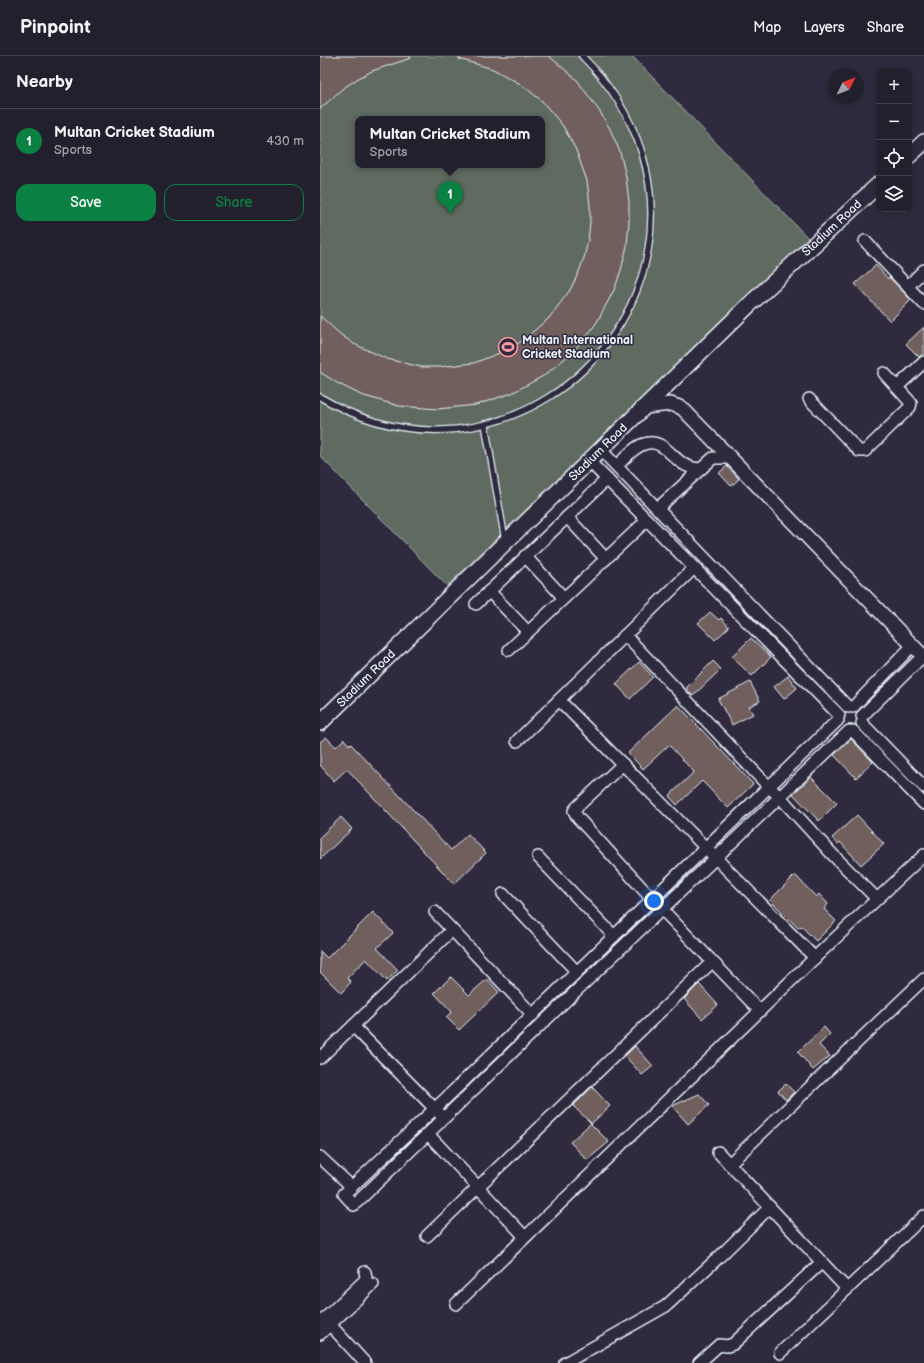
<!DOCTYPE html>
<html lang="en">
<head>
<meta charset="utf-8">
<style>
  body { margin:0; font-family:"Balsamiq Sans",sans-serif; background:#2b2836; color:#f1f3f6 }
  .controls { position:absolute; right:12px; top:12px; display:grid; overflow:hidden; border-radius:8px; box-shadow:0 2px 6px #0003 }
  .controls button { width:36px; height:36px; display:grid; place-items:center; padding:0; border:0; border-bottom:1px solid #403e4a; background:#23202e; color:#f1f3f6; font:20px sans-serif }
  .compass { position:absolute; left:508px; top:12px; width:36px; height:36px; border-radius:50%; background:#23202e; box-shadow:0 2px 6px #0003; rotate:47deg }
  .you { position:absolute; left:334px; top:845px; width:14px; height:14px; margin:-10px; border:3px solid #fff; border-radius:50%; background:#1a73e8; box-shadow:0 0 0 6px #1a73e833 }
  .badge { display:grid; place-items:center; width:26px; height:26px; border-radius:50%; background:#0b8043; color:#fff; font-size:13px; font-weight:700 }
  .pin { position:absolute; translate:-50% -33px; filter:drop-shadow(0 1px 2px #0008) }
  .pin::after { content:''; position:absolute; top:21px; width:14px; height:12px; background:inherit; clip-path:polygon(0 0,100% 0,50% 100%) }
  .popup { position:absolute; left:35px; top:60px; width:190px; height:52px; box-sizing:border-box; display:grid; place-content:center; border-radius:8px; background:#23202e; filter:drop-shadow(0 1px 3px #0005); font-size:13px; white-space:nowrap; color:#a3a3aa }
  .popup b { font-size:15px; color:#f1f3f6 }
  .popup::after { content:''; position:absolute; left:50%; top:100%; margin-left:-8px; border:8px solid transparent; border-top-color:#23202e }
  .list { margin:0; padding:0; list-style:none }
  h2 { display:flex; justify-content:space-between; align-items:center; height:52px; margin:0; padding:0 16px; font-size:17px }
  h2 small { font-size:13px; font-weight:400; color:#a3a3aa }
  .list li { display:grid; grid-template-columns:26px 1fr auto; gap:12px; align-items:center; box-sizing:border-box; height:64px; padding:0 16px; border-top:1px solid #403e4a }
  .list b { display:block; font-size:15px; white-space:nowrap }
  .list p { margin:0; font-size:13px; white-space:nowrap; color:#a3a3aa }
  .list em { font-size:13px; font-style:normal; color:#a3a3aa }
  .actions { display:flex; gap:8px; padding:12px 16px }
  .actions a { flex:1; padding:9px 0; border:1px solid #0b8043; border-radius:12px; text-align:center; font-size:14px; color:#0b8043 }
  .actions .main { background:#0b8043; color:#fff }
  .icon { flex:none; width:22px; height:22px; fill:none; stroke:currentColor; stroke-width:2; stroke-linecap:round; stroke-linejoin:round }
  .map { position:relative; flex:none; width:604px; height:1307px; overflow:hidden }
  header { display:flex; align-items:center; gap:24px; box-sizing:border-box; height:56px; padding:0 20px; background:#23202e; border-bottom:1px solid #403e4a }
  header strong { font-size:19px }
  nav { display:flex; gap:22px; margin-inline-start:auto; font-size:14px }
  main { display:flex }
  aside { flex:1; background:#23202e }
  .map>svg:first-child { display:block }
</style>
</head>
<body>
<header>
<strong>Pinpoint</strong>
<nav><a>Map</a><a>Layers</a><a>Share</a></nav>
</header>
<main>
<aside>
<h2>Nearby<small></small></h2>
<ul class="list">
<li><span class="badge">1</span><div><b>Multan Cricket Stadium</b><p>Sports</p></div><em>430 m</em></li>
</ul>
<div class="actions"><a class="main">Save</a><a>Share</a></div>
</aside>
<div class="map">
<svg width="604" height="1307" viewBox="0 0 604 1307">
  <rect width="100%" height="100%" fill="#2f2a3d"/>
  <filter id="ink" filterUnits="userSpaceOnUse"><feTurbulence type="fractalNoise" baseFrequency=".025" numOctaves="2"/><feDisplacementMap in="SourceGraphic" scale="8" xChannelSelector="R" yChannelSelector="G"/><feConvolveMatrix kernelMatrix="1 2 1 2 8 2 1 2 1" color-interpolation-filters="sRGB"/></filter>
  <g filter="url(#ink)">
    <path fill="#5e6a60" stroke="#a3aeac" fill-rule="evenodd" d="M0 0H312L488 182 127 530 0 400ZM38 63H222V109H38Z"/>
    <g fill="#705e5d" stroke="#e8f1f8">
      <polygon points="0,0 90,0 91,2 52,15 37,23 22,33 0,53"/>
      <polygon points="139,0 229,0 257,24 280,56 290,73 300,96 306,121 309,146 309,165 307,190 301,214 295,232 277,266 266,281 249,299 225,319 192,337 156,349 118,353 79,350 41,339 17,327 0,316 0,260 20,278 34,288 67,303 101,311 119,311 154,307 187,294 202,285 229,262 250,234 258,218 264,202 268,184 270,167 270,149 267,125 256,94 243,70 222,45 202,29 173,13 139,3"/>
      <polygon points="556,209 568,223 569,221 591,244 570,265 535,228"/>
      <polygon points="604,271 604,297 599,301 586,288"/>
      <polygon points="407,410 419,423 411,430 399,417"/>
      <polygon points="390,556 399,564 401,562 409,571 395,584 378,567"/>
      <polygon points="431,582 451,601 432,620 412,601"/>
      <polygon points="393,605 401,613 373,640 366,632"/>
      <polygon points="319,606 333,621 310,643 296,628"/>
      <polygon points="468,620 477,632 464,643 454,631"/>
      <polygon points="430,626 440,645 429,651 433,658 412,669 398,643"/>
      <polygon points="358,649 433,728 408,752 382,725 357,749 349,740 374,716 349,689 323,713 308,697"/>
      <polygon points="6,681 16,691 24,683 29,689 30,687 131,794 148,778 166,797 134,828 27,713 14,725 0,709 0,686"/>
      <polygon points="531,683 553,706 536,722 514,699"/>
      <polygon points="491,721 517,747 499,765 473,738"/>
      <polygon points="537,759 564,788 541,809 520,786 518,788 512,782"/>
      <polygon points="21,761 32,773 0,803 0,781"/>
      <polygon points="475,819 496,841 499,838 508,848 504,853 516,865 496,885 481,870 478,872 450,844"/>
      <polygon points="53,856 73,877 57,892 78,914 67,925 46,903 27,922 31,926 21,937 0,916 0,895 7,902"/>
      <polygon points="131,921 149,939 167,923 179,936 139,974 126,961 132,956 114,937"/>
      <polygon points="379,928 398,949 382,963 364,943"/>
      <polygon points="504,971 510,978 499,989 510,1000 493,1014 478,996"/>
      <polygon points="315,990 333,1010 322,1019 305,1000"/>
      <polygon points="466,1028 474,1036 466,1044 458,1035"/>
      <polygon points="272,1031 290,1050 271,1068 289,1086 267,1104 250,1086 271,1067 253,1050"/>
      <polygon points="379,1038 389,1049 368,1068 352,1050"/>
    </g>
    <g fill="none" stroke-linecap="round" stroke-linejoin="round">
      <defs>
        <g id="service">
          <path d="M0 341C42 366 89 378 138 373 270 358 361 226 322 97 310 59 290 28 262 0"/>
          <polyline points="165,368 185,484"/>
        </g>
        <g id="minor">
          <polyline points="545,185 604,248"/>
          <polyline points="588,230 604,214"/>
          <polyline points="577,331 604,306"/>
          <polyline points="489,343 539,395 545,395 590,351 591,347 564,317"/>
          <polyline points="281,394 528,651"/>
          <polyline points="269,405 519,659"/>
          <path d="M297 410C305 402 314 391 324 388 341 382 350 399 362 407 367 411 373 412 379 413"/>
          <polyline points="338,452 393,402 411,402"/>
          <polyline points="247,461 286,503"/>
          <polyline points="205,500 244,542"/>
          <polyline points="169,535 208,576"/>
          <polyline points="156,548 287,423"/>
          <polyline points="305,579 449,731 460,741 512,798 557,843"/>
          <polyline points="189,594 327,464"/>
          <polyline points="239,644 495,902"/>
          <polyline points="533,651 593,589"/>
          <polyline points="542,660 603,600"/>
          <polyline points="518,664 123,1045 24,1138 34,1149 234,956 529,675"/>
          <polyline points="542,667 604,731"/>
          <polyline points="533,675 604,748"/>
          <polyline points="197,685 374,512"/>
          <polyline points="303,708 257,751 254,755 258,762 332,843 440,955"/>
          <polyline points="218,801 294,880"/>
          <polyline points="183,838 257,916"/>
          <polyline points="115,856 213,959"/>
          <polyline points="33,970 120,1058"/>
          <polyline points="0,1002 132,874"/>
          <polyline points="108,1078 205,1181"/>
          <polyline points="398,1096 527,1233"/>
          <polyline points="0,1101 32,1131"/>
          <polyline points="409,1108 604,923"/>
          <polyline points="107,1180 392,906"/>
          <polyline points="136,1248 506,891 604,799"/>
          <polyline points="5,1263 45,1307"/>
          <polyline points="0,1267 45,1224 46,1221 45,1216"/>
          <polyline points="0,1278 53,1228"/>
          <polyline points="460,1297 604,1160"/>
          <polyline points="245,1307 346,1250 398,1202 450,1151"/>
          <polyline points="379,1307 399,1289 407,1290 413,1288 502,1206"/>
        </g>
        <polyline id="tertiary" points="324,351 351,348 362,352 604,601"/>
        <g id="secondary">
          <polyline points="589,100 604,86"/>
          <path id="s1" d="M0 667 429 249 559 128"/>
        </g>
      </defs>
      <use href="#service" stroke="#e8f1f8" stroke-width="8"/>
      <use href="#minor" stroke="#e8f1f8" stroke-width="14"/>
      <use href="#tertiary" stroke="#e8f1f8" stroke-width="16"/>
      <use href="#secondary" stroke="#e8f1f8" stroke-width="18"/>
      <use href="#service" stroke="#2f2a3d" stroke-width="5.5"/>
      <use href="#minor" stroke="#2f2a3d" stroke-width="11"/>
      <use href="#tertiary" stroke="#2f2a3d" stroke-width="13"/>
      <use href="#secondary" stroke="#2f2a3d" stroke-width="15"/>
    </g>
  </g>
  <defs>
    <symbol id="stadium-ring" viewBox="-11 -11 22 22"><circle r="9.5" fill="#2f2a3d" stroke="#ff9aa2" stroke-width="1.5"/><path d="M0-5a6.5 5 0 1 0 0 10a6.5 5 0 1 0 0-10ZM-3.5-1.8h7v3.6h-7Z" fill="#ff9aa2"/></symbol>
  </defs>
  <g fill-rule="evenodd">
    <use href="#stadium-ring" x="177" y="280" width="22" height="22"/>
  </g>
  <g text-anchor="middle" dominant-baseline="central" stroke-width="3" stroke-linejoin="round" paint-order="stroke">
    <g font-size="12" fill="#e8f1f8" stroke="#2f2a3d">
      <text stroke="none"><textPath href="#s1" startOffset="712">Stadium Road</textPath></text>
      <text stroke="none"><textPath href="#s1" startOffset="388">Stadium Road</textPath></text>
      <text stroke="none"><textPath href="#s1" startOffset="64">Stadium Road</textPath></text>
    </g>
    <g font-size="12" font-weight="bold" fill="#e8f1f8" stroke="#2f2a3d" text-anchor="start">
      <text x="202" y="284">Multan International<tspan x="202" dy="14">Cricket Stadium</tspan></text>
    </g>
  </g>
</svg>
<div class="controls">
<button>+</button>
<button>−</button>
<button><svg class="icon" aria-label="locate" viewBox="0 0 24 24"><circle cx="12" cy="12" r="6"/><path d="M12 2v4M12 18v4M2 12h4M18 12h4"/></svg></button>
<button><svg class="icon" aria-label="layers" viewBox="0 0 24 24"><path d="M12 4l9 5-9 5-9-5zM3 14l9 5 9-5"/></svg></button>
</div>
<svg class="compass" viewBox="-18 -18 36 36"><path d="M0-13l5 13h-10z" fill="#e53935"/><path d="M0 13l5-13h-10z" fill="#a3a3aa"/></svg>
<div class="you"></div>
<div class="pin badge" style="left:130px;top:158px">1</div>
<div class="popup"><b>Multan Cricket Stadium</b>Sports</div>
</div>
</main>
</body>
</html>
